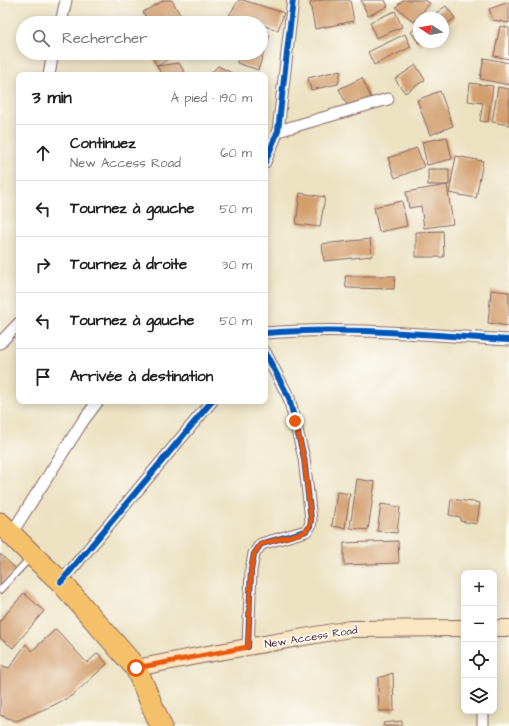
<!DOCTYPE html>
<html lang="fr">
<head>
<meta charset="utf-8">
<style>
  body { margin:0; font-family:"Architects Daughter",sans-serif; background:#f2f2f2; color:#202124 }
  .controls { position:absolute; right:12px; bottom:12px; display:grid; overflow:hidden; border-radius:8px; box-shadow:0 2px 10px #0003 }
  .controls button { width:36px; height:36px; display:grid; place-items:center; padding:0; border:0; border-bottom:1px solid #e0e0e0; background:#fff; color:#202124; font:20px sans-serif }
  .compass { position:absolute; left:413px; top:12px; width:36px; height:36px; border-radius:50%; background:#fff; box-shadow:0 2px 10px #0003; rotate:281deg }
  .stop { position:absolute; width:12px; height:12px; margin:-9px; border:3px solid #ea580c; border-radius:50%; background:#fff }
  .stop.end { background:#ea580c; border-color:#fff; box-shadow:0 1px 4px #0008 }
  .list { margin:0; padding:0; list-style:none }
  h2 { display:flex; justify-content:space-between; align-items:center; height:52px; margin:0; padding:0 16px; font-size:17px }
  h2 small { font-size:13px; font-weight:400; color:#757577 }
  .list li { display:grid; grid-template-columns:26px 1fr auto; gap:12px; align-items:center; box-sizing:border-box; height:56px; padding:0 16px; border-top:1px solid #e0e0e0 }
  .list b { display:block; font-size:15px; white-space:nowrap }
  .list p { margin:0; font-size:13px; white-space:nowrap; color:#757577 }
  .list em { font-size:13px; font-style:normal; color:#757577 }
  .icon { flex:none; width:22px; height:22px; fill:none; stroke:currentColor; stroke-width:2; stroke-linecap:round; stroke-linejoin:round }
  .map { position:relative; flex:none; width:509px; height:726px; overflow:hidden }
  .search { position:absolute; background:#fff; box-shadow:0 2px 10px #0003; left:16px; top:16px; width:252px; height:44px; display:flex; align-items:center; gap:10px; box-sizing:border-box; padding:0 14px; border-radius:22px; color:#757577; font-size:15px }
  .panel { position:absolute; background:#fff; box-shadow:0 2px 10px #0003; left:16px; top:72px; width:252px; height:332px; border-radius:8px }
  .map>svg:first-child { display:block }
</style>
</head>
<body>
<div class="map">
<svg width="509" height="726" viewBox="0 0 509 726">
  <rect width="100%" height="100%" fill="#fdfcf7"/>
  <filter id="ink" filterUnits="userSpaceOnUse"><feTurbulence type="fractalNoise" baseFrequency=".025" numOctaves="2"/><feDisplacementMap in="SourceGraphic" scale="8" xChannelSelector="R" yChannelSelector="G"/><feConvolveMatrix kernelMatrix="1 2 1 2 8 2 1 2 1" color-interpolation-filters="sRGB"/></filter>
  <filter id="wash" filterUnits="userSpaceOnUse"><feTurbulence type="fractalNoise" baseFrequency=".012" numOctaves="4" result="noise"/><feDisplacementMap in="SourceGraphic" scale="16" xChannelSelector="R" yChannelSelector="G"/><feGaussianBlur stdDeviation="0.9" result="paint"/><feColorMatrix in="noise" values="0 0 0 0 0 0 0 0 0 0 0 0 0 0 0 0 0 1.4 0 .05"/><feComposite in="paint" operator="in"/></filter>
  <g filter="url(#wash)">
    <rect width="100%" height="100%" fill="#ece2c2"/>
    <g id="blocks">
      <g fill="#d29e6d">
        <polygon points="164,0 172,0 184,22 181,23 149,23 143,12"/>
        <polygon points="239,0 243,0 284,13 278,30 261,25 261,23 256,23 229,15"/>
        <polygon points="322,0 350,0 354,21 315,29 310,3"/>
        <polygon points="361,0 385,0 388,6 368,16"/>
        <polygon points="403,0 424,0 430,3 414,22 396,7"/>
        <polygon points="509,2 509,23 493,20 489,9"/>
        <polygon points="446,6 455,18 443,27 443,18 429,18"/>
        <polygon points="395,11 402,27 376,38 370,22"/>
        <polygon points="419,26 419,42 423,42 420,45 411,32"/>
        <polygon points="500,26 509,28 509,59 494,56"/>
        <polygon points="261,32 270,35 258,70 237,63 240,53 261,53"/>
        <polygon points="405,34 411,47 374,65 368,52"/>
        <polygon points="150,53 179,53 157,66"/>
        <polygon points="484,58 509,63 509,85 480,79"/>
        <polygon points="179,63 186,75 162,75 157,66"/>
        <polygon points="416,65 425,80 405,93 395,79"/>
        <polygon points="218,66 232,73 231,75 209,75"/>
        <polygon points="341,70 338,84 311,90 308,78"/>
        <polygon points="362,78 371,98 349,109 339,89"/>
        <polygon points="470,83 493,86 488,122 480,121 483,103 468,101"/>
        <polygon points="498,87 509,89 509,125 492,122"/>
        <polygon points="440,91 453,126 430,135 417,100"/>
        <polygon points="447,137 452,159 427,165 422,142"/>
        <polygon points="417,148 424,167 395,178 388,158"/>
        <polygon points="456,156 483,161 476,198 449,193"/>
        <rect x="428" y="169" width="21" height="16"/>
        <polygon points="447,185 453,224 424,228 421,206 409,208 406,192"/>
        <polygon points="300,193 325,197 320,227 296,224"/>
        <polygon points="402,201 407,226 379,232 374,207"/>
        <polygon points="443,231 444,257 416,257 416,232"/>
        <polygon points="370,239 372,256 324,261 322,244"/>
        <polygon points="345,276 395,276 394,289 346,288"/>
        <polygon points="491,290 509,292 509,326 488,323"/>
        <polygon points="357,479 375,482 368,530 350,528"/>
        <polygon points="337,492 350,494 345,528 332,526"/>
        <polygon points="451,499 480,503 477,524 460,521 461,517 449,515"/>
        <polygon points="381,504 400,507 397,533 377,531"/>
        <polygon points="398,541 399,563 344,565 344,543"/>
        <polygon points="0,554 16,569 0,585"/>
        <polygon points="24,593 44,611 13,648 0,638 0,621"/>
        <polygon points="56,629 87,663 98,653 107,664 73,695 54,705 16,721 0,715 0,665 9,668 26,644 32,651"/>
        <polygon points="393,673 394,711 379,711 378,678"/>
        <polygon points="402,721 402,726 384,726 383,723"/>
      </g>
    </g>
  </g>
  <g filter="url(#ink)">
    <use href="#blocks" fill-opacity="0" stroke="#836360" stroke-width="1"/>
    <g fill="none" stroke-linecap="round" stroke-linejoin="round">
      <defs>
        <polyline id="lane" points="0,590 29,559"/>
        <g id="street">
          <polyline points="61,23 66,0"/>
          <polyline points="49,75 53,53"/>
          <polyline points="278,131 388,99"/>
          <polyline points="265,162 278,131 293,0"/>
          <path d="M265 333C346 326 428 335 509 340"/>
          <polyline points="0,343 19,323"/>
          <polyline points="11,534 83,421 98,401"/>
          <polyline points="61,582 212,401"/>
          <polyline points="248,647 251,570 254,554 261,544 306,531 310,526 311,520 304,458 289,398 265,352"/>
          <polyline points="483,711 483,726"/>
        </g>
        <g id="secondary">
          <polyline points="494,628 509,628"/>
          <polyline points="136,668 202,655 350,629 464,628"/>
        </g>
        <polyline id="highway" points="0,523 32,555 61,582 136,668 161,726"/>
      </defs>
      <use href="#lane" stroke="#836360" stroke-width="8"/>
      <use href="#street" stroke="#836360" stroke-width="13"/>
      <use href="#secondary" stroke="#836360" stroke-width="18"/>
      <use href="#highway" stroke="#836360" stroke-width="23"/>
      <use href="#lane" stroke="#fff" stroke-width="5.5"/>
      <use href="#street" stroke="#fff" stroke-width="11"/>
      <use href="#secondary" stroke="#fbe6c3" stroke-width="16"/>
      <use href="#highway" stroke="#f4c16a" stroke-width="21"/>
      <defs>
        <g id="cycleway">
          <polyline points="265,162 278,131 293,0"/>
          <path d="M265 333C346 326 428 335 509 340"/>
          <polyline points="61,582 212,401"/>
          <polyline points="248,647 251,570 254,554 261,544 306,531 310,526 311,520 304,458 289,398 265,352"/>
        </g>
      </defs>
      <use href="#cycleway" stroke="#fdfcf7" stroke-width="8"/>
      <use href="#cycleway" stroke="#0057b8" stroke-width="6"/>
    </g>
  </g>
  <g fill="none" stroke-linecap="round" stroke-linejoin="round" filter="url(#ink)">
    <path stroke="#ea580c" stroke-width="5" d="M136 668 248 647 251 570 254 554 261 544 302 533C308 530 310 527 311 520L304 458 295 421"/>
  </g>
  <g text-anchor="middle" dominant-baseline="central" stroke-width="3.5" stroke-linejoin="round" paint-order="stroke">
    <g font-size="11" fill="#4a1f2b" stroke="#fdfcf7">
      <text transform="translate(311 637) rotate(-9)">New Access Road</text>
    </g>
  </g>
</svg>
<div class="controls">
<button>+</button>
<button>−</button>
<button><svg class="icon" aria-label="locate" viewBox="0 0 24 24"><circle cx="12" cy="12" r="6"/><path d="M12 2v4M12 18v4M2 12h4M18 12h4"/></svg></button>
<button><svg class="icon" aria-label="layers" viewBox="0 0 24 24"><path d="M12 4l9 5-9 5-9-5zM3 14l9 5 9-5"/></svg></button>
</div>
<svg class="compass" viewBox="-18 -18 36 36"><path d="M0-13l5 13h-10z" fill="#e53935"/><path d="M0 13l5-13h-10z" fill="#757577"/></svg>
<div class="stop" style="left:136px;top:668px"></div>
<div class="stop end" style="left:295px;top:421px"></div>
<div class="search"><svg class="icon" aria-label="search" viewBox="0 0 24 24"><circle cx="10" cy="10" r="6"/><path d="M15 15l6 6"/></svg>Rechercher</div>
<section class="panel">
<h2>3 min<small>À pied · 190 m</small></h2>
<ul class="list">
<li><svg class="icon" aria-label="ahead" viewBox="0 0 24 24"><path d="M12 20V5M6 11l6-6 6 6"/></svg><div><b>Continuez</b><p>New Access Road</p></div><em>60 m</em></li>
<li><svg class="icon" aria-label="left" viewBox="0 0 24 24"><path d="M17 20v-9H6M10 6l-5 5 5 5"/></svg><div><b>Tournez à gauche</b></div><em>50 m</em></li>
<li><svg class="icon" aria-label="right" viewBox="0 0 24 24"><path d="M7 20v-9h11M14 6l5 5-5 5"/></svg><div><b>Tournez à droite</b></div><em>30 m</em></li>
<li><svg class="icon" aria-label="left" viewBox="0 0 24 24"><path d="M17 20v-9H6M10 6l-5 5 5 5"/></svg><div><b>Tournez à gauche</b></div><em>50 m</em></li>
<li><svg class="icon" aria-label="arrive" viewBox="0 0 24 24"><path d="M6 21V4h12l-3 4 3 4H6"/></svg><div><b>Arrivée à destination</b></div></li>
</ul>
</section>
</div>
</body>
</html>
